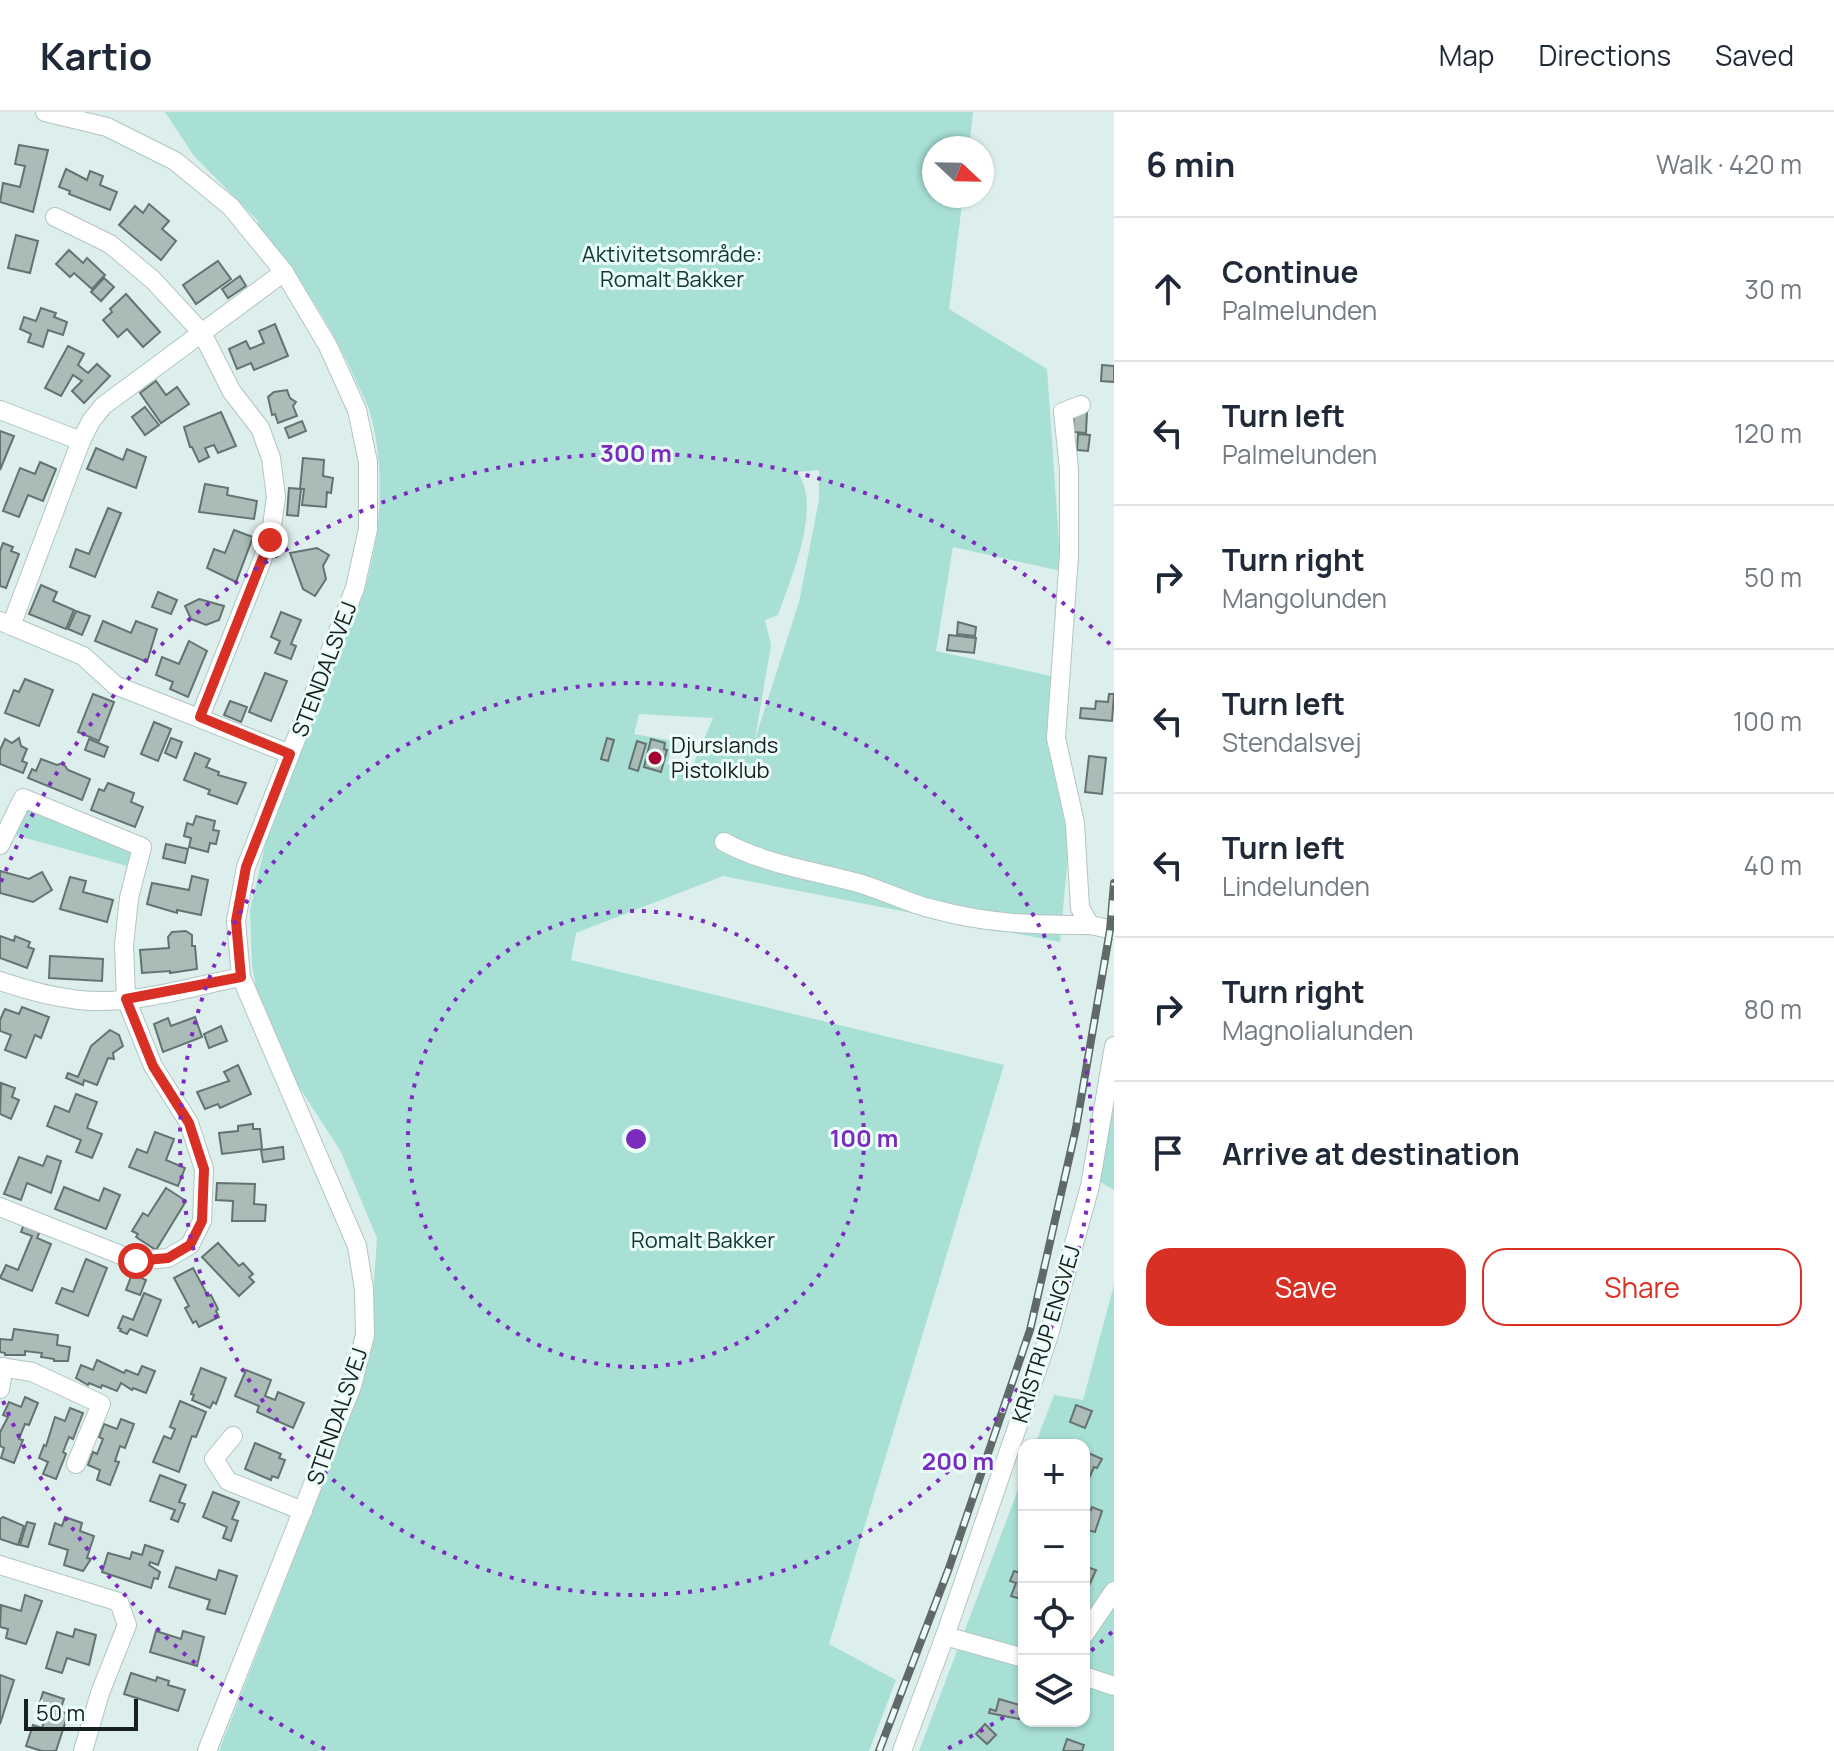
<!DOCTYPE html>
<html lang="en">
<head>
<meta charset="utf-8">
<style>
  body { margin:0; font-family:Manrope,sans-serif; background:#f6f6f7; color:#1f2937 }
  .controls { position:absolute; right:24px; bottom:24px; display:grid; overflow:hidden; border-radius:16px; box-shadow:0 2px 6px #0004 }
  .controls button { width:72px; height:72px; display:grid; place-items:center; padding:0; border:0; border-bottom:2px solid #e0e1e3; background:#fff; color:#1f2937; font:40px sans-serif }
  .compass { position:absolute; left:922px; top:24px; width:72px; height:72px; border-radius:50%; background:#fff; box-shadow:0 2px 6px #0004; rotate:112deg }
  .scale { position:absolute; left:24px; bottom:20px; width:114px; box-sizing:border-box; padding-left:8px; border:4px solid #191f1e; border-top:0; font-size:22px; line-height:28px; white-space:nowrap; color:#191f1e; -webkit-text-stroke:6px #eafdf9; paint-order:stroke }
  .stop { position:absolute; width:24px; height:24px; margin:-18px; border:6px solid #d93025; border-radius:50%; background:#fff }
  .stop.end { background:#d93025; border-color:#fff; box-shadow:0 2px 8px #0008 }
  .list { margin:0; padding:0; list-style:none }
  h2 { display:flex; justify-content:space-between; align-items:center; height:104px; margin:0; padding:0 32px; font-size:34px }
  h2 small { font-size:26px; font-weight:400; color:#747a83 }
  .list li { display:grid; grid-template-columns:52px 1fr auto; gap:24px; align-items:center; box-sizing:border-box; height:144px; padding:0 32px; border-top:2px solid #e0e1e3 }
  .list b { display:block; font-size:30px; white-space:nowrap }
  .list p { margin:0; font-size:26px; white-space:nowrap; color:#747a83 }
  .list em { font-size:26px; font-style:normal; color:#747a83 }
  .actions { display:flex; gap:16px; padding:24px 32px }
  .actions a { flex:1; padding:18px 0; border:2px solid #d93025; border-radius:24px; text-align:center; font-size:28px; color:#d93025 }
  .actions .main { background:#d93025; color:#fff }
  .icon { flex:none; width:44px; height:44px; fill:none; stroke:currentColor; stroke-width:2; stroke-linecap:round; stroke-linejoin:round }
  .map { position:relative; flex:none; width:1114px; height:1639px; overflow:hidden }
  header { display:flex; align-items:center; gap:48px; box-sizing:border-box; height:112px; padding:0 40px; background:#fff; border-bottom:2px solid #e0e1e3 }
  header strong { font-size:38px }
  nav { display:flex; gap:44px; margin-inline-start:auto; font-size:28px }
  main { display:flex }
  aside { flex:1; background:#fff }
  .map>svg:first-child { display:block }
</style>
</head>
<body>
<header>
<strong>Kartio</strong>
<nav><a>Map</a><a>Directions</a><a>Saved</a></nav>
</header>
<main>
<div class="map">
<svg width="1114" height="1639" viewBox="0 0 1114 1639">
  <rect width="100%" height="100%" fill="#ddefec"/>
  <g fill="#a8e0d6" fill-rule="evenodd">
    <path d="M165 0H973L969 36H934V84H963L949 197 1047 257 1061 459 953 435 936 539 1051 564 1050 639 1069 732 1060 830 723 764 576 821 571 848 1004 953 829 1532 896 1568 869 1639H219L333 1347 369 1240 377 1126 340 1038 297 972 257 881 252 854 250 798 268 721 365 477C381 420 386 358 370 301 367 289 360 278 355 267 330 209 295 160 257 111L258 109 194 44ZM819 358V388L799 490 755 627 771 533 765 508 778 503C791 465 823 394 797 360ZM639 602 713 606 690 660 667 652 674 629 634 622Z"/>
    <polygon points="29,694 132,737 131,755 11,722"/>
    <polygon points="1114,977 1114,1078 1099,1069"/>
    <polygon points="1114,1173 1114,1639 919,1639 1024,1362 1024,1609 1084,1609 1084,1333 1035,1333 1054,1283 1083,1288"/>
  </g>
  <g fill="#aabbb8" stroke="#637370" stroke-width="2">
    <polygon points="19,33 48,38 33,100 0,90 3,71 20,75 25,54 15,52"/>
    <polygon points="66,57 87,68 90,59 103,64 100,73 117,80 110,98 69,82 70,79 59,75"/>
    <polygon points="149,92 169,109 162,117 176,129 161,148 119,113 135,94 143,101"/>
    <polygon points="16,123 38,129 30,161 8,156"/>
    <polygon points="69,138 83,151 87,146 105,163 92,177 74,161 70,165 56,152"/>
    <polygon points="218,149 231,167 196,192 183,173"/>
    <polygon points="240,164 246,174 228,186 222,177"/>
    <polygon points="104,166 114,175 101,189 91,180"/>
    <polygon points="126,182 160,220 143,235 127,217 118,225 103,208 112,200 110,197"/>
    <polygon points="41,196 56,201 54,205 67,210 63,223 48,218 43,235 28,230 31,222 20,217 24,205 36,209"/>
    <polygon points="275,212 288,244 254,258 251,251 237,257 229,237 246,229 250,237 264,231 259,219"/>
    <polygon points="68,234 84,242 78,253 88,261 97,252 110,264 84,291 72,279 82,269 73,263 61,284 45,276"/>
    <polygon points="1102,253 1114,254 1114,270 1101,269"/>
    <polygon points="156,269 166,283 177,275 189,292 161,311 140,281"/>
    <polygon points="287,278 290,286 296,290 293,294 297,304 278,311 275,302 272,303 268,285 274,280"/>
    <polygon points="145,295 159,313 145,323 132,305"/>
    <polygon points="1074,299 1087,300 1086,321 1073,320"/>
    <polygon points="221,300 236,334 218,341 214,333 205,336 209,345 199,350 192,335 190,335 184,315"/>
    <polygon points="302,309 306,319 289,326 285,316"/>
    <polygon points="0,319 14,324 0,358"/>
    <polygon points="1078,322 1090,323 1088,339 1077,338"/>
    <polygon points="96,336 123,348 127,337 146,345 136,376 87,357"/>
    <polygon points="303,346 324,348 323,364 333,366 331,381 327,380 326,395 302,393 304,377 300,377"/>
    <polygon points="40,350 56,357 43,389 28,383 19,405 3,399 20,356 35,362"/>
    <polygon points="205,372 228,376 227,383 257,389 254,407 199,400"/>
    <polygon points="289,376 301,377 298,404 287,403"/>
    <polygon points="108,396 121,401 95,465 70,455 76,437 89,442"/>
    <polygon points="234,418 253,425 236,470 207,456 214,437 225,441"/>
    <polygon points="3,431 13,435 11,439 19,442 6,476 0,474 0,439"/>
    <polygon points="317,436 329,443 323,454 326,467 315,484 303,477 290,441"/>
    <polygon points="41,473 57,480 53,489 74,498 66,517 29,502"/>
    <polygon points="158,480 177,488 171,502 152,495"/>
    <polygon points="199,487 224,494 219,508 206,513 191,507 185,494"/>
    <polygon points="76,499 90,504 82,523 68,517"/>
    <polygon points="281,500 301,508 291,532 296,534 291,547 275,541 280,529 271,525"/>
    <polygon points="103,509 131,521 136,509 157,517 147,550 95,529"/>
    <polygon points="958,510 976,515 975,524 957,522"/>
    <polygon points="949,523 976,526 974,541 947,538"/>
    <polygon points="189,529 207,539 188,585 170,577 173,570 156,563 162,545 179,552"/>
    <polygon points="265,561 287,569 271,609 249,600"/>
    <polygon points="25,567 53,578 39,614 5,601 14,578 19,580"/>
    <polygon points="93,582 114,590 99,629 78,620"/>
    <polygon points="1109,582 1114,582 1112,609 1080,606 1081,596 1095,597 1096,589 1108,590"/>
    <polygon points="230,589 247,595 241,610 224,603"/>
    <polygon points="154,610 171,617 158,649 141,642"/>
    <polygon points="19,626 21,634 27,637 22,649 27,651 23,661 0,652 0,638 5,627 12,631"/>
    <polygon points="171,626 182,630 176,646 165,641"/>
    <polygon points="607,626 614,628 608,649 601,647"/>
    <polygon points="89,627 108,635 104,645 85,638"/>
    <polygon points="651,627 665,631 664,637 667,638 661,660 644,655"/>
    <polygon points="637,629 646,632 638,659 629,656"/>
    <polygon points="195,641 210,647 206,655 219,660 218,663 246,671 237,692 208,682 210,678 184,668"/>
    <polygon points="1089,644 1106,646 1102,682 1085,680"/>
    <polygon points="41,647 57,653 63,651 68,658 90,667 82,688 28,666 32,657 36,659"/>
    <polygon points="108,671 134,681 131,690 143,695 135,715 91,698 99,677 104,679"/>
    <polygon points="196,704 215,709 213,718 219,719 216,732 210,731 208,740 189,735 191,726 184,724 187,711 193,713"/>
    <polygon points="166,732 188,737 185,751 163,746"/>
    <polygon points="0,759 29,767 42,760 52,778 33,790 0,781"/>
    <polygon points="192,764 208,768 201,803 177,798 177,801 147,792 152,771 189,778"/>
    <polygon points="70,765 86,769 83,780 113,788 107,810 60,797"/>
    <polygon points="186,819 192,823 192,834 195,834 197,857 170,861 170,859 142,861 140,838 169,836 168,825 172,820"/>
    <polygon points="0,824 14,829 15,824 30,830 28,835 34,837 27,856 0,846"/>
    <polygon points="50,844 103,847 102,869 49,866"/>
    <polygon points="22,895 49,905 41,926 35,923 26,946 5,938 11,923 0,919 0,908 5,897 19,902"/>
    <polygon points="195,905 202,925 163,940 154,912 168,906 171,914"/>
    <polygon points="221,914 227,929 209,936 204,922"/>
    <polygon points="110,918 119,923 123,934 113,941 114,947 108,946 97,973 84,968 83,973 66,966 68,961 78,965 91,934"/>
    <polygon points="238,953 251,982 220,996 218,992 205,997 197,980 229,969 224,960"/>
    <polygon points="1,971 15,976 12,985 19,988 11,1007 0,1002"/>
    <polygon points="76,982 97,990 87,1016 102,1022 92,1046 76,1040 81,1028 47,1014 55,994 69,1000"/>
    <polygon points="253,1012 253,1017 260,1017 262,1037 222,1042 219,1021 238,1019 238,1014"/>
    <polygon points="155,1020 174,1027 166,1048 185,1056 178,1074 129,1055 137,1037 147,1041"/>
    <polygon points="283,1035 284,1047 263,1050 261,1038"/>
    <polygon points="47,1044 61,1049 51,1081 27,1071 21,1088 4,1082 19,1045 43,1054"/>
    <polygon points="217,1071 255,1072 254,1092 266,1093 265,1109 232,1109 233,1089 216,1088"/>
    <polygon points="64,1075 99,1089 104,1076 120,1083 106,1117 55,1097"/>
    <polygon points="166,1076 186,1089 156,1138 136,1125 138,1122 132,1119 143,1101 148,1104"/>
    <polygon points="24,1112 40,1119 37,1126 51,1132 32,1179 0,1166 6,1153 18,1158 32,1124 21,1120"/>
    <polygon points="218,1131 239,1154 243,1151 253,1162 249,1165 254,1170 239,1184 202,1145"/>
    <polygon points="86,1147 107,1156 88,1204 56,1191 62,1176 73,1180"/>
    <polygon points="193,1156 208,1184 211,1183 218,1197 216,1199 219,1205 199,1215 196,1209 193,1211 185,1196 189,1194 174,1166"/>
    <polygon points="132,1162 146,1168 140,1183 126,1178"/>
    <polygon points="144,1181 161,1188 147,1224 130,1217 127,1222 120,1219 121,1217 118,1216 123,1204 133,1208"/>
    <polygon points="14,1217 58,1223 57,1233 70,1235 68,1249 54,1249 54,1247 41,1245 42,1241 25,1239 25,1243 5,1243 5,1241 0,1240 0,1227 12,1228"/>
    <polygon points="97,1248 124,1261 126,1258 138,1263 142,1254 155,1259 146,1281 133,1276 132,1278 121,1271 117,1279 102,1273 101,1276 89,1271 88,1273 76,1266 81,1253 93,1258"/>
    <polygon points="201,1256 226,1266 216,1292 213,1290 210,1296 192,1288 194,1283 191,1282"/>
    <polygon points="246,1258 271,1268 265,1284 275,1288 278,1280 304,1291 293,1316 257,1300 259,1294 235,1284"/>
    <polygon points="25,1285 38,1291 29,1313 25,1312 19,1327 23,1328 14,1351 1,1346 4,1336 0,1334 0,1320 8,1305 3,1303 9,1290 21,1295"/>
    <polygon points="180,1289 206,1300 196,1325 192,1324 179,1360 153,1350 164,1324 171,1327 175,1317 170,1315"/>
    <polygon points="1076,1293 1092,1299 1085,1316 1070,1310"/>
    <polygon points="70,1296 83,1301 73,1327 69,1325 63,1340 66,1342 56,1367 43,1362 48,1350 39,1346 44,1333 46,1334 55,1305 65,1309"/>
    <polygon points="121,1307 134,1312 125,1336 120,1334 115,1349 119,1350 110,1373 97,1368 100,1358 88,1353 93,1340 97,1342 103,1327 99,1325 104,1312 117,1317"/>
    <polygon points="255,1331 281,1342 279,1346 285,1348 278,1366 272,1364 271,1368 245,1357"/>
    <polygon points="1084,1339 1102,1347 1097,1356 1094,1355 1087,1371 1084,1369"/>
    <polygon points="160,1363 186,1373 179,1390 185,1392 178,1410 171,1407 175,1398 150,1389"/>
    <polygon points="213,1380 239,1390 232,1407 238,1409 231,1429 223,1426 227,1415 203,1405"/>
    <polygon points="1086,1395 1091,1398 1092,1395 1102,1399 1095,1420 1084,1417"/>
    <polygon points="3,1405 24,1414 18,1433 0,1427 0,1407"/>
    <polygon points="65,1405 82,1411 80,1419 94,1424 87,1446 91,1447 83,1459 64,1453 68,1438 49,1432 55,1411 62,1414"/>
    <polygon points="27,1410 35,1412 28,1435 20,1433"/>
    <polygon points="145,1433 163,1439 158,1453 150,1450 149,1453 160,1460 158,1467 154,1466 151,1476 102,1460 108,1441 130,1447 132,1440 142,1443"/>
    <polygon points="1084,1454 1096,1458 1088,1476 1084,1474"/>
    <polygon points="176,1455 216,1468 219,1458 237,1464 225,1502 207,1497 210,1488 169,1475"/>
    <polygon points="1014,1459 1024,1462 1024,1488 1011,1484 1016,1471 1010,1469"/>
    <polygon points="25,1483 42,1489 26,1532 6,1526 8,1517 0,1515 1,1493 21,1499"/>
    <polygon points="75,1517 96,1523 89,1553 67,1546 62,1561 46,1556 57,1520 73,1525"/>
    <polygon points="156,1519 181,1527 183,1519 204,1525 197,1554 150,1540"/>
    <polygon points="131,1561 156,1569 157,1565 169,1569 168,1573 185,1578 178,1599 124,1582"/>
    <polygon points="0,1563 14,1568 0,1612"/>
    <polygon points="43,1580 64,1587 60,1599 68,1602 56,1639 42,1639 26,1634 33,1613 42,1616 47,1600 38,1597"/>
    <polygon points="999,1587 1023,1594 1019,1607 989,1601 990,1597 996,1599"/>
    <polygon points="985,1612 996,1623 987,1632 976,1622"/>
    <polygon points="1067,1627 1084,1633 1082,1639 1063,1639"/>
  </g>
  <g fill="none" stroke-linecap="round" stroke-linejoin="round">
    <defs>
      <g id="minor">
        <polyline points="45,0 107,15 175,49 231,95 284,160 328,234 357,298 368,350 368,417 355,476 246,755 236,809 241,865 357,1134 364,1177 365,1223 352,1274 207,1639"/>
        <polyline points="55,105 110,132 153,168 202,221 232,280 260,316 271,346 276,385 270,428 200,605"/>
        <polyline points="1081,293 1063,300 1069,357 1069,443 1056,626 1075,711 1080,796 1090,813 1114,818"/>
        <polyline points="0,298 81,329"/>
        <polyline points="0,509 83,544 115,573 290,642"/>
        <polyline points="11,514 81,329 91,309 103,294 284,160"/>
        <path d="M724 730C764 752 814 759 858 771 883 778 907 791 933 797 988 812 1033 813 1090 813"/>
        <polyline points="0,733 23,686 142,735 129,786 124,833 126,887 153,954 189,1011 204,1057 202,1109 190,1133 168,1146 136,1149 0,1095"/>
        <path d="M0 869C26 878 52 885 79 888 132 894 189 875 241 865"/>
        <polyline points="0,1255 32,1260 101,1292 76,1352"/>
        <polyline points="0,1277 4,1255"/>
        <polyline points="233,1324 214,1347 228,1369 303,1399"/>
        <polyline points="0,1453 119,1490 127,1513 100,1581 83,1639"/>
        <polyline points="1084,1523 1114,1479"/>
        <polyline points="945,1524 1024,1546"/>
        <polyline points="1084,1564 1114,1574"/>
        <polyline points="902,1639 945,1524 1048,1226 1090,1074 1114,934"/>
      </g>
    </defs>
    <use href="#minor" stroke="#b3c5c2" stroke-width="20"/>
    <use href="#minor" stroke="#fff" stroke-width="18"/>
    <defs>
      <polyline id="rail" points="879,1639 949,1456 1030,1218 1076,1016 1110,818 1114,771"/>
    </defs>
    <use href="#rail" stroke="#5f6967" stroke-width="8"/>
    <use href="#rail" stroke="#eafdf9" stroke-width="5" stroke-dasharray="15" stroke-linecap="butt"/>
  </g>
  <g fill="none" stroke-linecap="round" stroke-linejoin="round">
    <polyline stroke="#d93025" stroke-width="10" points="136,1149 168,1146 190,1133 202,1109 204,1057 189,1011 153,954 126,887 241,865 236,809 246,755 290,642 200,605 270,428"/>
  </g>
  <g fill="none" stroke="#7b2cbf" stroke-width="4" stroke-dasharray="4 8">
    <circle cx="636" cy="1027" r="228"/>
    <circle cx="636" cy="1027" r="456"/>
    <path d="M1112 1520A685 685 0 0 1 1085 1544M1024 1592A685 685 0 0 1 947 1637M325 1637A685 685 0 0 1 1 1284M1 770A685 685 0 0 1 1112 534"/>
  </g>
  <circle fill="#a20330" stroke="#eafdf9" stroke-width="3" cx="655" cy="646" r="8"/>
  <g text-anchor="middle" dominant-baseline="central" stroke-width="6" stroke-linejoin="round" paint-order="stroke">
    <g font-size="22" fill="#103630" stroke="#eafdf9">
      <text x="672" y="142">Aktivitetsområde:<tspan x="672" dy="25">Romalt Bakker</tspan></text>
      <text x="703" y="1128">Romalt Bakker</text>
    </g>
    <g font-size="22" fill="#191f1e" stroke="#eafdf9">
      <text transform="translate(324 557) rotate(-69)">STENDALSVEJ</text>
      <text transform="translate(1046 1222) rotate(-73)">KRISTRUP ENGVEJ</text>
      <text transform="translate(337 1304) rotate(-71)">STENDALSVEJ</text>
    </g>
    <g font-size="22" fill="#191f1e" stroke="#eafdf9" text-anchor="start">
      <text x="671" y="633">Djurslands<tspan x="671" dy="25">Pistolklub</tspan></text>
    </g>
  </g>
  <circle cx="636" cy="1027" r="12" fill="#7b2cbf" stroke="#eafdf9" stroke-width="4"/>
  <g font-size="24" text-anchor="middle" font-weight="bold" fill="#7b2cbf" stroke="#eafdf9" stroke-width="6" stroke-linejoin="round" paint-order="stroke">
    <text x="636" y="350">300 m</text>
    <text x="864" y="1035">100 m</text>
    <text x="958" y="1358">200 m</text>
  </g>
</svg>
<div class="controls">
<button>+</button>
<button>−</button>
<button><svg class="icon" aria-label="locate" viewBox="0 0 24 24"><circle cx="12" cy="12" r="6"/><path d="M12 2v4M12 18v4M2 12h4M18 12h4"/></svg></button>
<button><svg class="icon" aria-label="layers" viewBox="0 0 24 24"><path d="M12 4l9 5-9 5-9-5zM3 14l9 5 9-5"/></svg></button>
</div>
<svg class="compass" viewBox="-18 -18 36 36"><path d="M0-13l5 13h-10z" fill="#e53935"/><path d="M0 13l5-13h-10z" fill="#747a83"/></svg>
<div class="scale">50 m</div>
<div class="stop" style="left:136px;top:1149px"></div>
<div class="stop end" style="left:270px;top:428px"></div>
</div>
<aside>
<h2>6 min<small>Walk · 420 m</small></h2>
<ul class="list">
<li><svg class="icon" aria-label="ahead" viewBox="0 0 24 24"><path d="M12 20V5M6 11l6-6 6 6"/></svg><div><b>Continue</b><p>Palmelunden</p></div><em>30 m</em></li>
<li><svg class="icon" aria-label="left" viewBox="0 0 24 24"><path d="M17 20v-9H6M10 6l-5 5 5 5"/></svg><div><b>Turn left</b><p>Palmelunden</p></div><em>120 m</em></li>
<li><svg class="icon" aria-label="right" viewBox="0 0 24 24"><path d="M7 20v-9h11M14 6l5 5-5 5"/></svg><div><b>Turn right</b><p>Mangolunden</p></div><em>50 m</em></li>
<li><svg class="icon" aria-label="left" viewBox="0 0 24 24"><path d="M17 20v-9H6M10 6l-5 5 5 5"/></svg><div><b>Turn left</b><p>Stendalsvej</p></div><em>100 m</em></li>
<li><svg class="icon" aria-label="left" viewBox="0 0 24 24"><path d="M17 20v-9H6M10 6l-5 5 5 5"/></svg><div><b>Turn left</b><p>Lindelunden</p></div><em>40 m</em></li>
<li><svg class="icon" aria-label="right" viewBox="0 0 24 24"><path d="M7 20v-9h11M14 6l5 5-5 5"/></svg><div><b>Turn right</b><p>Magnolialunden</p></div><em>80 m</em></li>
<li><svg class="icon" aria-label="arrive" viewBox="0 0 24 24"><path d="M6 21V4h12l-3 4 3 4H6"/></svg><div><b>Arrive at destination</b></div></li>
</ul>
<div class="actions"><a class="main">Save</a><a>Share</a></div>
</aside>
</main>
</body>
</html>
